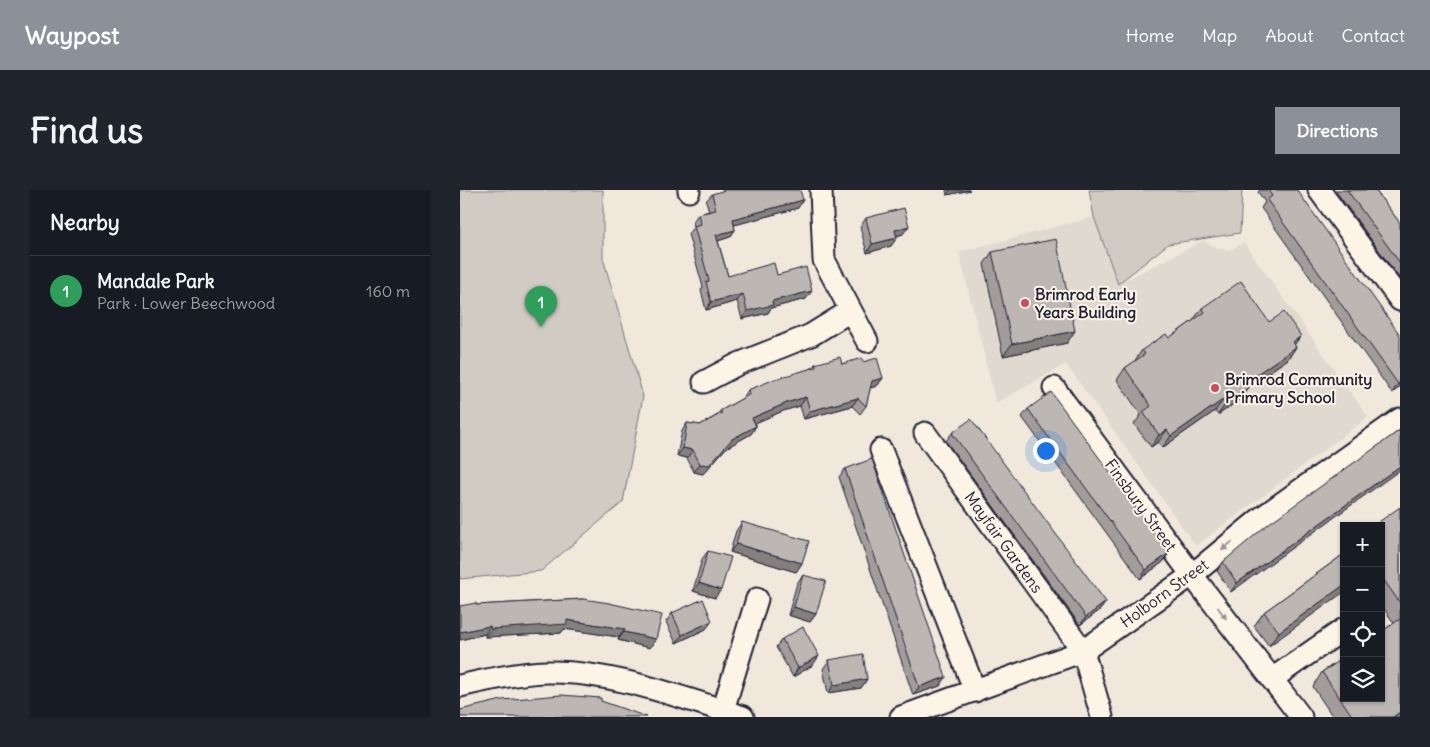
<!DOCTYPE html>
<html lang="en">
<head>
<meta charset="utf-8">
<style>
  body { margin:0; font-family:Delius,sans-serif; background:#20242c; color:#f1f3f6 }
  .controls { position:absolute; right:15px; bottom:15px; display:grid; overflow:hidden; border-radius:0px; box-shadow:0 1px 4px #0004 }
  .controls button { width:45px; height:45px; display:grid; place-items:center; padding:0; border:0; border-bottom:1px solid #363941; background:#171b24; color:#f1f3f6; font:25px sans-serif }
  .you { position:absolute; left:585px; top:260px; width:18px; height:18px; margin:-12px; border:4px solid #fff; border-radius:50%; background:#1a73e8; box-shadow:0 0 0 8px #1a73e833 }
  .badge { display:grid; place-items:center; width:32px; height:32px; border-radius:50%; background:#8c9099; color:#fff; font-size:16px; font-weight:700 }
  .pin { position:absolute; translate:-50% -41px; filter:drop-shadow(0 1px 2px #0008) }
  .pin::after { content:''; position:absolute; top:26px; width:18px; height:15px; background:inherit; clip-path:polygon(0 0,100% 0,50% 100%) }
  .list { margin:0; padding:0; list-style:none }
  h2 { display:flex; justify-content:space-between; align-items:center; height:65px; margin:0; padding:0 20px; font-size:21px }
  h2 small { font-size:16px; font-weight:400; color:#9ea1a6 }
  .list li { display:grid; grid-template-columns:32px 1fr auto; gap:15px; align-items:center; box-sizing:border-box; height:70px; padding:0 20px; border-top:1px solid #363941 }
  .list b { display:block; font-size:19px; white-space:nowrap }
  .list p { margin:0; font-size:16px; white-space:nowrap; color:#9ea1a6 }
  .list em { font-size:16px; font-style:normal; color:#9ea1a6 }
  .icon { flex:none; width:28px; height:28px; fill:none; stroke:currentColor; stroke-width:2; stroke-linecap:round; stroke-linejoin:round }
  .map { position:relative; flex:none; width:940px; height:527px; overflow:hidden; border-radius:0px }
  header { display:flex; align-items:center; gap:30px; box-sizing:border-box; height:70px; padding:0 25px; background:#8c9099; color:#fff }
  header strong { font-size:24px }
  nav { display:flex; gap:28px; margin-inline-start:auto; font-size:18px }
  .intro { display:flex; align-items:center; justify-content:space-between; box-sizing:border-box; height:120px; padding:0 30px }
  h1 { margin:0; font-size:35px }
  .button { padding:12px 22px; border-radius:0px; background:#8c9099; color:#fff; font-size:18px; font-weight:700 }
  main { display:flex; gap:30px; padding:0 30px }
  aside { flex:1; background:#171b24; border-radius:0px; box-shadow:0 1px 4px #0004 }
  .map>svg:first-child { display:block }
</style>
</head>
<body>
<header>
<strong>Waypost</strong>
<nav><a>Home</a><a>Map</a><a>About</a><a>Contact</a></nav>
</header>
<div class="intro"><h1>Find us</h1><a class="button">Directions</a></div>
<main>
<aside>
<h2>Nearby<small></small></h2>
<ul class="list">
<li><span class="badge" style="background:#2e9e5b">1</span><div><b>Mandale Park</b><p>Park · Lower Beechwood</p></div><em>160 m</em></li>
</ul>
</aside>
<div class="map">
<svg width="940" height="527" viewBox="0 0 940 527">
  <rect width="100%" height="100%" fill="#efe8db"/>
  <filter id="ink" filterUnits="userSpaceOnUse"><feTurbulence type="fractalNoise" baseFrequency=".02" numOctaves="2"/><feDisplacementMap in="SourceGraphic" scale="10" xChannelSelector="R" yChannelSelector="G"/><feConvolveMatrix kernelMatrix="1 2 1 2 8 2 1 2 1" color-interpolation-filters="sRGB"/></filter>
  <g filter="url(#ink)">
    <polygon fill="#e0d9cf" points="634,27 658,94 743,51 767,61 784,53 908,227 736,356 606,174 536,213 499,62"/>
    <g fill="#d1cbc3" stroke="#7a767f">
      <polygon points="0,0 143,0 143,68 183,206 163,312 81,381 0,389"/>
      <polygon points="629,0 782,0 780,43 708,54 658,94 634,27"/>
    </g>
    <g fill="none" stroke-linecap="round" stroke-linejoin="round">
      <defs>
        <g id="minor">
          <polyline points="361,0 364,70 407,151"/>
          <polyline points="859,0 940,110"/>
          <polyline points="229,1 229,0"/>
          <polyline points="244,192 278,174 351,145 390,121"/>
          <polyline points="594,198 732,385 841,527"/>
          <polyline points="465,243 623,461 642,527"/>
          <polyline points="421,260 515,501"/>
          <polyline points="812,489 884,439"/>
          <path d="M0 496C29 489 57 483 86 482 148 480 224 508 283 527"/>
          <polyline points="263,520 297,409"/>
          <polyline points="441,527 623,461 732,385 801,328 940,229"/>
        </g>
      </defs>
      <use href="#minor" stroke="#22223b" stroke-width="25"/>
      <use href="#minor" stroke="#fcf5e5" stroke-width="21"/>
    </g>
    <g fill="#a29d9a" stroke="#22223b">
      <polygon points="486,0 510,0 487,5"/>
      <polygon points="800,0 837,0 940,197 932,203 801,18 805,12 798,2"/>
      <polygon points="875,0 915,0 940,33 940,89"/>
      <polygon points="252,4 338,18 274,35 275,40 270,47 258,51 268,86 317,85 346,109 311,118 308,123 282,129 277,111 246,120 241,100 243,97 228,44 234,36 233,32 238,24 249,21 246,11"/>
      <polygon points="406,28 443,44 437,46 431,56 407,63 400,37"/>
      <polygon points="532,62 607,153 543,166 524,74"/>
      <polygon points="742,118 809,132 836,157 828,169 787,197 788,198 779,210 758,225 755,221 702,258 698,252 691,257 674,234 681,225 657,190 665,178 674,172 682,160 709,148 734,130 734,129"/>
      <polygon points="403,172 423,188 417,196 410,198 406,216 400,224 392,216 344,229 340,216 323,221 295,233 296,236 291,244 266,258 243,284 234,282 227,268 217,266 222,241 227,233 240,235 256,226 260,221 283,208 288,200 352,178 355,174 382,174"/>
      <polygon points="568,219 709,363 703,372 680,389 562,227"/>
      <polygon points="940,240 771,402 757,381 763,372"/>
      <polygon points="492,243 646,412 640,420 620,435 486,251"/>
      <polygon points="385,279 486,487 480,496 453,505 379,287"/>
      <polygon points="940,317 940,527 873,527 853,497 862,482 934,433 921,415 921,336"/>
      <polygon points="282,332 342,373 336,382 270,362 276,341"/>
      <polygon points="248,361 255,408 233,401 242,369"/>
      <polygon points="884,364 809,456 794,436 804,422"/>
      <polygon points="343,385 356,424 350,432 328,425 337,393"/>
      <polygon points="123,409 190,458 158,450 159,447 104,439 101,443 25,447 25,444 0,450 0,416"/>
      <polygon points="212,423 246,439 216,453 206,432"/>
      <polygon points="322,449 353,475 333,487 316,457"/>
      <polygon points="369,470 407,489 401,498 368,503 363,479"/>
    </g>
    <g fill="#84807d" stroke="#22223b">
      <polygon points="490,0 510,0 487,5"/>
      <polygon points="343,10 338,18 267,37 273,29"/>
      <polygon points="449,36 443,44 429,48 435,40"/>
      <polygon points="275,40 270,47 251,53 256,45"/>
      <polygon points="437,48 431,56 407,63 412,54"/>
      <polygon points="352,101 346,109 311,118 308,123 282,129 287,121 312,111"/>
      <polygon points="283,104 277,111 246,120 251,112"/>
      <polygon points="615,141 607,153 543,166 552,154"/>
      <polygon points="841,146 832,158 833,152"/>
      <polygon points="836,157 828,169 775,205 784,193"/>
      <polygon points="423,188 417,196 406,199 412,191"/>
      <polygon points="940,193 940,197 932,203 938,194"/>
      <polygon points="788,198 779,210 758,225 766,213"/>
      <polygon points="346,207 340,216 323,221 286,237 292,228 329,212"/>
      <polygon points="398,208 392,216 344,229 350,221"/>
      <polygon points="764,209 755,221 702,258 711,246"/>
      <polygon points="296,236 291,244 266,258 243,284 234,282 240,274 272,249"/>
      <polygon points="707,240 698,252 691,257 699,245"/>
      <polygon points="223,258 233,260 227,268 217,266"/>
      <polygon points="940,276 940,280 771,402 777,393"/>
      <polygon points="276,354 342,373 336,382 270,362"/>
      <polygon points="709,363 703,372 680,389 686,380"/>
      <polygon points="239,393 261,400 255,408 233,401"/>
      <polygon points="884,395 884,402 809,456 819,442"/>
      <polygon points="646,412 640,420 620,435 626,427"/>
      <polygon points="334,417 356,424 350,432 328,425"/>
      <polygon points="107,430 165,439 159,447 104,439 101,443 25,447 31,439"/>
      <polygon points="252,431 246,439 216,453 222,445"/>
      <polygon points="30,436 25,444 0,450 0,442"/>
      <polygon points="164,442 196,449 190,458 158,450"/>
      <polygon points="359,466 353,475 333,487 338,478"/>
      <polygon points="486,487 480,496 453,505 459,497"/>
      <polygon points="407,489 401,498 368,503 374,495"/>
      <polygon points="940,522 940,527 933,527"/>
    </g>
    <g fill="#bcb7b3" stroke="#22223b">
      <polygon points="265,0 340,0 343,10 273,29 275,40 256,45 268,86 314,73 317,85 346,77 352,101 312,111 313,115 287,121 283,104 251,112 246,92 249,91 234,36 241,34 238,24 256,20 252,4"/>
      <polygon points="808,0 837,0 940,145 940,193 938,194 807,10 812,6"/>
      <polygon points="887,0 915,0 940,33 940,73"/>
      <polygon points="444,18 449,36 435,40 437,48 412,54 406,28"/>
      <polygon points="596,49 615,141 552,154 532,62"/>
      <polygon points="781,91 809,132 824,122 841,146 833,152 836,157 784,193 788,198 766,213 764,209 711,246 707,240 699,245 683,222 691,216 665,178 685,164 682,160 706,144 709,148 745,122 742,118"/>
      <polygon points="380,167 382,174 402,168 403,172 417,168 423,188 412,191 406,216 398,208 350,221 346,207 329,212 292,228 296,236 272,249 249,275 240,274 233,260 223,258 227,233 240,235 262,223 260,221 290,204 288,200 315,189 356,177 355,174"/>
      <polygon points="591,202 709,363 686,380 568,219"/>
      <polygon points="511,229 646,412 626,427 492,243"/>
      <polygon points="940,240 940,276 777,393 763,372 808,334"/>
      <polygon points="412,269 486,487 459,497 385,279"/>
      <polygon points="940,317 940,413 921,386 921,336 913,336"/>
      <polygon points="282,332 349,351 342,373 276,354"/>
      <polygon points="248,361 271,367 261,400 239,393"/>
      <polygon points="884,364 884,395 819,442 804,422"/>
      <polygon points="343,385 366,391 356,424 334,417"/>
      <polygon points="123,409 149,413 202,425 196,449 164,442 165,439 107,430 107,434 31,439 30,436 0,442 0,416 16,413 16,415"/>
      <polygon points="243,409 252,431 222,445 212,423"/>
      <polygon points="940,429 940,522 933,527 893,527 862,482 884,468 884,508 921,508 921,442"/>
      <polygon points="343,437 359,466 338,478 322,449"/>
      <polygon points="403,464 407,489 374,495 369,470"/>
      <polygon points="101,505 141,508 141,511 187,527 0,527 0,520 42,510"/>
    </g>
    <defs><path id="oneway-solid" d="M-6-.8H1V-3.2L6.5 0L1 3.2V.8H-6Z" transform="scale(1.25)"/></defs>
    <g fill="#9a9698">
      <use href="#oneway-solid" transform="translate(767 356) rotate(140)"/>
      <use href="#oneway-solid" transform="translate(762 423) rotate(53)"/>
    </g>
  </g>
  <g fill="#d1495b" stroke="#fcf5e5" stroke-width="2">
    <circle cx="565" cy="113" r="5"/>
    <circle cx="755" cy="198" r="5"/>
  </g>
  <g text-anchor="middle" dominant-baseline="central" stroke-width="4" stroke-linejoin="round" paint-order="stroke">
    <g font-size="16" font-weight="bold" fill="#22223b" stroke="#fcf5e5" text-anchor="start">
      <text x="575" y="104">Brimrod Early<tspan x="575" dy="18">Years Building</tspan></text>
      <text x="765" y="189">Brimrod Community<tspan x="765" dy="18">Primary School</tspan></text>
    </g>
    <g font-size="16" fill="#22223b" stroke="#fcf5e5">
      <text transform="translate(681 315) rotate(54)">Finsbury Street</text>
      <text transform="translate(544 352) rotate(54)">Mayfair Gardens</text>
      <text transform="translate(704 403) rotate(-36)">Holborn Street</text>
    </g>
  </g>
</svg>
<div class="controls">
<button>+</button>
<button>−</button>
<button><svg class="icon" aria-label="locate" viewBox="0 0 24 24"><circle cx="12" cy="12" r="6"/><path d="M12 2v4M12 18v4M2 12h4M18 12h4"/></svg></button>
<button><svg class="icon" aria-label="layers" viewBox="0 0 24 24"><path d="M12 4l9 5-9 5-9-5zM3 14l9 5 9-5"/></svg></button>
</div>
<div class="you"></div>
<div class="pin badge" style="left:81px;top:137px;background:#2e9e5b">1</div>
</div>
</main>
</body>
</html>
